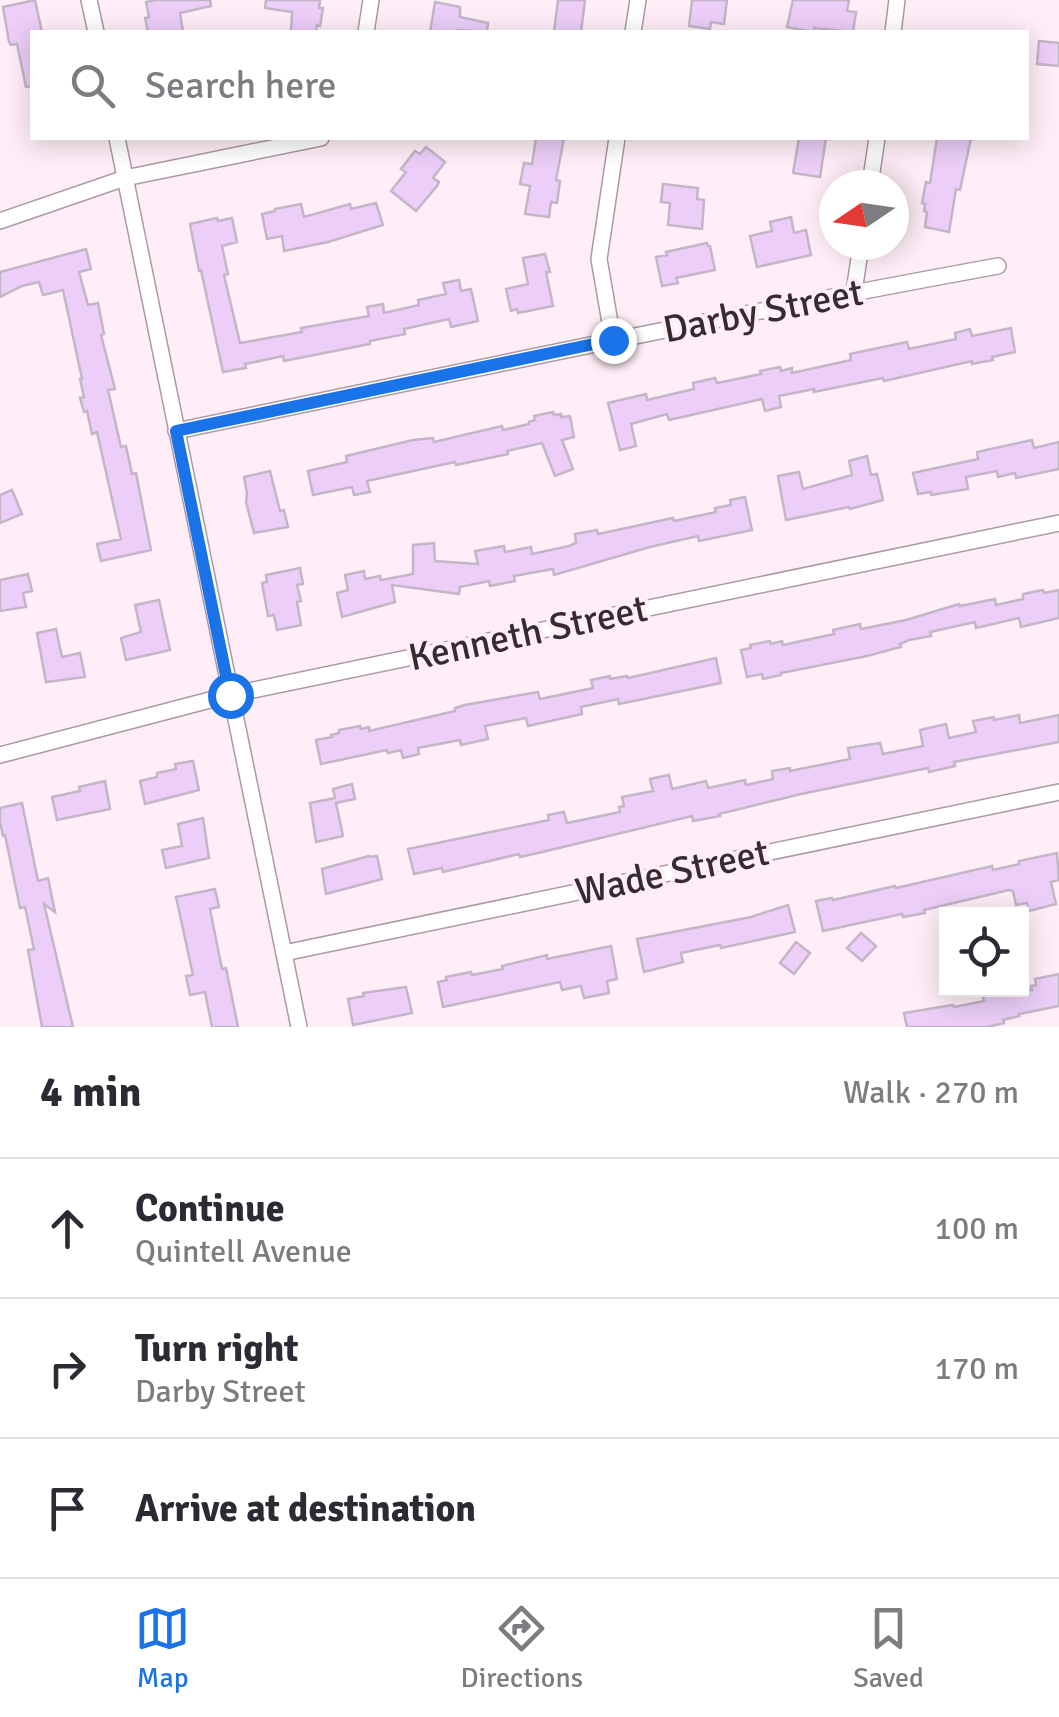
<!DOCTYPE html>
<html lang="en">
<head>
<meta charset="utf-8">
<style>
  body { margin:0; font-family:Signika,sans-serif; background:#f2f2f3; color:#2b2b33 }
  .controls { position:absolute; right:30px; bottom:30px; display:grid; overflow:hidden; border-radius:0px; box-shadow:0 5px 25px #0003 }
  .controls button { width:90px; height:90px; display:grid; place-items:center; padding:0; border:0; border-bottom:2px solid #e1e1e2; background:#fff; color:#2b2b33; font:50px sans-serif }
  .compass { position:absolute; left:819px; top:170px; width:90px; height:90px; border-radius:50%; background:#fff; box-shadow:0 5px 25px #0003; rotate:257deg }
  .stop { position:absolute; width:30px; height:30px; margin:-22px; border:8px solid #1a73e8; border-radius:50%; background:#fff }
  .stop.end { background:#1a73e8; border-color:#fff; box-shadow:0 2px 10px #0008 }
  .list { margin:0; padding:0; list-style:none }
  h2 { display:flex; justify-content:space-between; align-items:center; height:130px; margin:0; padding:0 40px; font-size:42px }
  h2 small { font-size:32px; font-weight:400; color:#7c7c81 }
  .list li { display:grid; grid-template-columns:65px 1fr auto; gap:30px; align-items:center; box-sizing:border-box; height:140px; padding:0 40px; border-top:2px solid #e1e1e2 }
  .list b { display:block; font-size:38px; white-space:nowrap }
  .list p { margin:0; font-size:32px; white-space:nowrap; color:#7c7c81 }
  .list em { font-size:32px; font-style:normal; color:#7c7c81 }
  .icon { flex:none; width:55px; height:55px; fill:none; stroke:currentColor; stroke-width:2; stroke-linecap:round; stroke-linejoin:round }
  .map { position:relative; flex:none; width:1059px; height:1027px; overflow:hidden }
  .search { position:absolute; background:#fff; box-shadow:0 5px 25px #0003; left:30px; right:30px; top:30px; height:110px; display:flex; align-items:center; gap:25px; box-sizing:border-box; padding:0 35px; border-radius:0px; color:#7c7c81; font-size:38px }
  .sheet { height:550px; background:#fff }
  nav { display:flex; justify-content:space-around; align-items:center; box-sizing:border-box; height:140px; border-top:2px solid #e1e1e2; background:#fff; font-size:28px; color:#7c7c81 }
  nav a { display:grid; justify-items:center; gap:5px }
  nav .on { color:#1a73e8 }
  .map>svg:first-child { display:block }
</style>
</head>
<body>
<div class="map">
<svg width="1059" height="1027" viewBox="0 0 1059 1027">
  <rect width="100%" height="100%" fill="#ffeef7"/>
  <g fill="#eccef9" stroke="#c2b6c7" stroke-width="2.5">
    <polygon points="35,0 42,32 32,32 32,86 26,87 17,44 11,45 9,42 3,7"/>
    <polygon points="156,0 210,0 211,6 180,13 183,32 148,32 145,18 149,17 146,2"/>
    <polygon points="266,0 320,0 319,8 323,8 320,26 317,25 316,32 291,32 292,12 265,8"/>
    <polygon points="558,0 585,0 581,32 554,32"/>
    <polygon points="692,0 727,0 724,24 711,22 710,29 689,26"/>
    <polygon points="793,0 849,0 847,11 856,12 853,32 814,28 814,32 787,27"/>
    <polygon points="435,2 460,7 460,17 488,23 487,32 457,30 456,32 430,32"/>
    <polygon points="1039,41 1059,43 1059,66 1037,64"/>
    <polygon points="536,138 564,138 556,180 560,181 557,203 551,202 549,217 525,214 530,186 520,184 524,163 532,164"/>
    <polygon points="799,138 826,138 820,177 793,173"/>
    <polygon points="937,138 971,138 960,190 956,189 949,232 925,227 927,212 924,211 925,204 922,203 926,182 930,183"/>
    <polygon points="426,147 445,162 433,178 439,182 437,186 416,211 391,191 406,172 401,169 415,151 420,154"/>
    <polygon points="663,184 698,188 697,199 704,200 702,229 668,225 670,203 661,202"/>
    <polygon points="376,203 383,225 328,242 284,251 282,236 267,239 262,214 275,211 275,209 301,204 304,217 350,204 351,209"/>
    <polygon points="791,217 794,233 806,230 811,255 757,267 750,236 772,231 770,222"/>
    <polygon points="217,218 218,221 232,218 237,242 222,246 228,274 224,275 240,343 302,332 301,328 369,316 367,307 383,304 384,313 419,305 418,300 446,294 443,283 459,280 461,291 471,289 478,321 451,327 449,319 404,329 405,334 370,341 370,344 284,361 283,356 245,364 246,368 223,372 201,270 199,271 190,224"/>
    <polygon points="707,243 708,246 710,246 715,270 676,278 678,283 662,286 656,257 667,255 666,252"/>
    <polygon points="86,249 91,269 79,272 88,305 98,303 104,334 101,335 115,389 108,390 121,447 126,446 132,474 136,473 151,550 101,561 97,544 121,539 97,432 92,434 87,411 84,412 80,398 84,397 80,379 82,379 63,290 43,295 39,282 22,286 0,297 0,272"/>
    <polygon points="545,254 550,272 546,272 553,306 518,313 517,309 511,311 506,289 528,284 523,258"/>
    <polygon points="1011,328 1015,352 992,357 993,360 972,364 972,361 884,381 883,378 814,392 814,389 779,396 781,407 765,411 762,399 669,420 667,414 631,424 636,446 620,450 608,403 646,394 647,400 694,389 693,383 715,378 717,383 761,374 760,371 780,367 781,371 792,368 792,373 851,360 850,354 864,351 907,342 909,349 956,339 955,333 970,329 972,336"/>
    <polygon points="553,412 554,415 561,414 561,417 570,416 574,437 562,440 573,469 555,476 542,443 507,451 508,454 456,465 455,462 367,481 370,492 354,495 352,487 313,495 308,471 347,462 346,456 413,440 433,438 434,442 502,426 503,430 529,424 529,422 535,420 534,416"/>
    <polygon points="1032,440 1034,448 1059,442 1059,469 1016,478 1015,473 998,477 997,471 966,477 968,489 931,495 931,492 918,494 913,473 978,459 977,452"/>
    <polygon points="867,456 871,475 877,474 883,500 850,509 849,507 786,520 778,476 799,472 803,489 852,475 849,461"/>
    <polygon points="270,471 280,511 284,510 288,527 254,533 246,502 247,493 244,477"/>
    <polygon points="12,490 22,514 0,523 0,495"/>
    <polygon points="745,497 752,530 699,541 698,536 650,547 554,575 553,569 514,576 515,581 490,586 489,581 460,587 459,594 392,585 395,602 342,617 337,593 348,590 345,575 364,571 365,579 380,576 381,580 413,574 413,545 434,543 435,561 478,564 475,551 504,546 505,552 531,547 532,554 569,546 576,543 575,534 597,530 598,534 673,518 674,521 716,512 715,508 731,505 730,500"/>
    <polygon points="300,568 303,584 297,585 301,601 297,602 301,625 277,630 274,615 268,616 262,583 267,582 266,575"/>
    <polygon points="28,574 32,591 23,593 26,607 0,611 0,580"/>
    <polygon points="1043,590 1044,593 1059,590 1059,618 1021,627 1019,618 976,628 975,622 930,632 931,636 909,640 900,644 901,647 867,656 781,673 781,675 763,679 762,674 747,677 741,650 751,648 750,645 770,641 771,644 782,641 783,645 834,634 833,630 860,624 861,629 906,620 959,604 960,606 995,599 996,605 1023,599 1023,594"/>
    <polygon points="159,600 170,650 126,660 121,638 141,632 135,605"/>
    <polygon points="56,629 62,657 80,653 85,677 46,682 37,633"/>
    <polygon points="716,658 721,683 619,704 618,699 581,707 582,714 528,726 526,718 485,726 488,739 461,745 460,740 418,748 419,754 403,758 401,750 388,753 387,750 321,764 316,740 332,737 331,735 339,733 339,730 360,726 361,729 369,727 369,731 455,711 455,708 465,705 538,692 540,699 593,688 591,680 610,676 610,679 627,676 628,678"/>
    <polygon points="1019,715 1020,723 1059,715 1059,742 954,762 955,766 929,772 928,768 801,794 719,814 720,816 693,821 692,816 538,853 520,857 519,854 443,872 442,868 414,874 408,849 549,820 548,815 564,812 567,823 620,812 619,807 624,806 622,797 653,791 650,779 669,775 672,789 706,781 708,788 745,780 746,785 773,779 772,771 790,768 790,771 850,759 848,748 880,743 883,754 923,746 920,730 946,724 949,738 976,732 973,721 994,717 994,720"/>
    <polygon points="193,761 199,790 145,804 140,781 157,777 157,773 176,769 175,764"/>
    <polygon points="105,781 110,809 57,820 52,797 80,791 79,787"/>
    <polygon points="352,784 355,799 336,803 343,836 316,842 310,803 335,798 333,789"/>
    <polygon points="22,803 38,881 48,878 55,912 44,904 73,1027 42,1027 28,950 34,949 25,907 20,908 5,835 3,836 0,822 0,808"/>
    <polygon points="203,818 209,858 166,868 162,850 182,846 178,824"/>
    <polygon points="1057,853 1059,880 1051,882 1056,904 1029,911 1027,903 1016,905 1013,891 1009,890 924,910 925,913 903,917 902,914 823,931 816,901 832,898 833,900 895,886 896,888 992,866 993,870 1019,864 1019,861"/>
    <polygon points="369,856 370,857 377,856 382,879 326,894 322,869"/>
    <polygon points="215,889 219,907 210,909 222,969 226,968 238,1027 212,1027 205,992 190,995 186,976 193,975 176,897"/>
    <polygon points="788,905 795,932 721,948 720,945 681,953 683,962 644,972 637,939 751,917"/>
    <polygon points="861,933 876,946 862,961 847,948"/>
    <polygon points="796,942 810,953 794,974 780,963"/>
    <polygon points="611,946 617,979 607,981 609,993 584,998 581,986 562,990 560,982 443,1007 438,982 447,980 446,977 471,972 472,975 503,969 502,966 547,955 547,959"/>
    <polygon points="1059,974 1059,1006 1019,1014 1019,1016 1003,1020 1004,1023 987,1027 907,1027 904,1013 953,1005 954,1007 984,1001 981,990 1032,990 1031,986 1036,985 1035,979"/>
    <polygon points="406,987 412,1013 353,1025 348,999 364,996 363,993"/>
  </g>
  <g fill="none" stroke-linecap="round" stroke-linejoin="round">
    <defs>
      <g id="minor">
        <polyline points="89,0 96,32"/>
        <polyline points="366,32 371,0"/>
        <polyline points="633,32 638,0"/>
        <polyline points="893,32 897,0"/>
        <polyline points="117,138 299,1027"/>
        <polyline points="870,185 877,138"/>
        <polyline points="0,221 125,178 321,138"/>
        <polyline points="854,292 861,245"/>
        <polyline points="613,340 599,259 617,138"/>
        <path d="M176 431C450 374 723 316 998 266"/>
        <polyline points="0,755 229,695 1059,523"/>
        <polyline points="284,953 1059,792"/>
      </g>
    </defs>
    <use href="#minor" stroke="#ac99a3" stroke-width="18"/>
    <use href="#minor" stroke="#fff" stroke-width="15"/>
  </g>
  <g fill="none" stroke-linecap="round" stroke-linejoin="round">
    <polyline stroke="#1a73e8" stroke-width="12" points="230,695 176,431 613,340"/>
  </g>
  <g text-anchor="middle" dominant-baseline="central" stroke-width="8" stroke-linejoin="round" paint-order="stroke">
    <g font-size="38" fill="#342c30" stroke="#ffeef7">
      <text transform="translate(763 311) rotate(-11)">Darby Street</text>
      <text transform="translate(528 633) rotate(-12)">Kenneth Street</text>
      <text transform="translate(672 872) rotate(-12)">Wade Street</text>
    </g>
  </g>
</svg>
<div class="controls">
<button><svg class="icon" aria-label="locate" viewBox="0 0 24 24"><circle cx="12" cy="12" r="6"/><path d="M12 2v4M12 18v4M2 12h4M18 12h4"/></svg></button>
</div>
<svg class="compass" viewBox="-18 -18 36 36"><path d="M0-13l5 13h-10z" fill="#e53935"/><path d="M0 13l5-13h-10z" fill="#7c7c81"/></svg>
<div class="stop" style="left:230px;top:695px"></div>
<div class="stop end" style="left:613px;top:340px"></div>
<div class="search"><svg class="icon" aria-label="search" viewBox="0 0 24 24"><circle cx="10" cy="10" r="6"/><path d="M15 15l6 6"/></svg>Search here</div>
</div>
<section class="sheet">
<h2>4 min<small>Walk · 270 m</small></h2>
<ul class="list">
<li><svg class="icon" aria-label="ahead" viewBox="0 0 24 24"><path d="M12 20V5M6 11l6-6 6 6"/></svg><div><b>Continue</b><p>Quintell Avenue</p></div><em>100 m</em></li>
<li><svg class="icon" aria-label="right" viewBox="0 0 24 24"><path d="M7 20v-9h11M14 6l5 5-5 5"/></svg><div><b>Turn right</b><p>Darby Street</p></div><em>170 m</em></li>
<li><svg class="icon" aria-label="arrive" viewBox="0 0 24 24"><path d="M6 21V4h12l-3 4 3 4H6"/></svg><div><b>Arrive at destination</b></div></li>
</ul>
</section>
<nav>
<a class="on"><svg class="icon" aria-label="map" viewBox="0 0 24 24"><path d="M3 6l6-2 6 2 6-2v14l-6 2-6-2-6 2zM9 4v14M15 6v14"/></svg>Map</a>
<a><svg class="icon" aria-label="directions" viewBox="0 0 24 24"><path d="M12 3l9 9-9 9-9-9zM9 14v-3h6M13 9l2 2-2 2"/></svg>Directions</a>
<a><svg class="icon" aria-label="saved" viewBox="0 0 24 24"><path d="M7 4h10v16l-5-4-5 4z"/></svg>Saved</a>
</nav>
</body>
</html>
